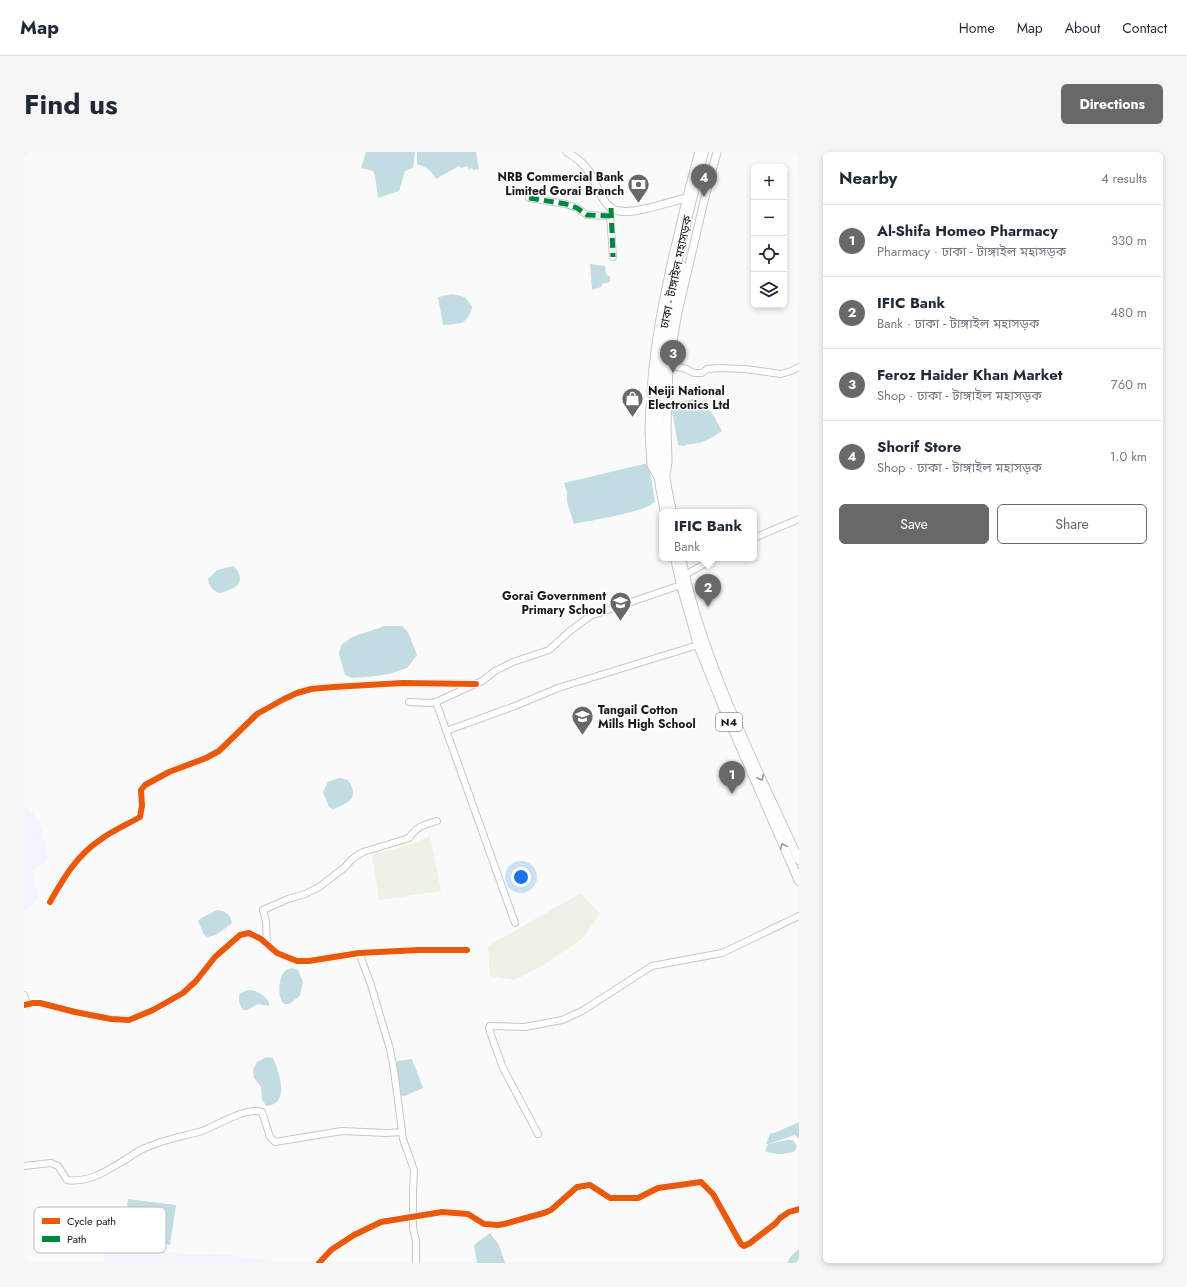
<!DOCTYPE html>
<html lang="en">
<head>
<meta charset="utf-8">
<style>
  body { margin:0; font-family:Jost,"Noto Sans Bengali",sans-serif; background:#f6f6f7; color:#1f2937 }
  .controls { position:absolute; right:12px; top:12px; display:grid; overflow:hidden; border-radius:6px; box-shadow:0 2px 6px #0003 }
  .controls button { width:36px; height:36px; display:grid; place-items:center; padding:0; border:0; border-bottom:1px solid #e0e1e3; background:#fff; color:#1f2937; font:20px sans-serif }
  .you { position:absolute; left:497px; top:725px; width:14px; height:14px; margin:-10px; border:3px solid #fff; border-radius:50%; background:#1a73e8; box-shadow:0 0 0 6px #1a73e833 }
  .badge { display:grid; place-items:center; width:26px; height:26px; border-radius:50%; background:#686869; color:#fff; font-size:13px; font-weight:700 }
  .pin { position:absolute; translate:-50% -33px; filter:drop-shadow(0 1px 2px #0008) }
  .pin::after { content:''; position:absolute; top:21px; width:14px; height:12px; background:inherit; clip-path:polygon(0 0,100% 0,50% 100%) }
  .popup { position:absolute; left:635px; top:357px; width:98px; height:52px; box-sizing:border-box; display:grid; place-content:center; border-radius:6px; background:#fff; filter:drop-shadow(0 1px 3px #0005); font-size:13px; white-space:nowrap; color:#747a83 }
  .popup b { font-size:15px; color:#1f2937 }
  .popup::after { content:''; position:absolute; left:50%; top:100%; margin-left:-8px; border:8px solid transparent; border-top-color:#fff }
  .list { margin:0; padding:0; list-style:none }
  h2 { display:flex; justify-content:space-between; align-items:center; height:52px; margin:0; padding:0 16px; font-size:17px }
  h2 small { font-size:13px; font-weight:400; color:#747a83 }
  .list li { display:grid; grid-template-columns:26px 1fr auto; gap:12px; align-items:center; box-sizing:border-box; height:72px; padding:0 16px; border-top:1px solid #e0e1e3 }
  .list b { display:block; font-size:15px; white-space:nowrap }
  .list p { margin:0; font-size:13px; white-space:nowrap; color:#747a83 }
  .list em { font-size:13px; font-style:normal; color:#747a83 }
  .actions { display:flex; gap:8px; padding:12px 16px }
  .actions a { flex:1; padding:9px 0; border:1px solid #686869; border-radius:6px; text-align:center; font-size:14px; color:#686869 }
  .actions .main { background:#686869; color:#fff }
  .icon { flex:none; width:22px; height:22px; fill:none; stroke:currentColor; stroke-width:2; stroke-linecap:round; stroke-linejoin:round }
  .map { position:relative; flex:none; width:775px; height:1111px; overflow:hidden; border-radius:6px }
  header { display:flex; align-items:center; gap:24px; box-sizing:border-box; height:56px; padding:0 20px; background:#fff; border-bottom:1px solid #e0e1e3 }
  header strong { font-size:19px }
  nav { display:flex; gap:22px; margin-inline-start:auto; font-size:14px }
  .intro { display:flex; align-items:center; justify-content:space-between; box-sizing:border-box; height:96px; padding:0 24px }
  h1 { margin:0; font-size:28px }
  .button { padding:10px 18px; border-radius:6px; background:#686869; color:#fff; font-size:14px; font-weight:700 }
  main { display:flex; gap:24px; padding:0 24px }
  aside { flex:1; background:#fff; border-radius:6px; box-shadow:0 2px 6px #0003 }
  .map>svg:first-child { display:block }
</style>
</head>
<body>
<header>
<strong>Map</strong>
<nav><a>Home</a><a>Map</a><a>About</a><a>Contact</a></nav>
</header>
<div class="intro"><h1>Find us</h1><a class="button">Directions</a></div>
<main>
<div class="map">
<svg width="775" height="1111" viewBox="0 0 775 1111">
  <rect width="100%" height="100%" fill="#fafafa"/>
  <g fill="#f4f3fd">
    <polygon points="0,655 5,656 16,672 24,702 23,709 10,716 8,721 14,744 9,753 0,758"/>
    <polygon points="96,1093 112,1094 136,1099 168,1103 200,1102 245,1109 248,1111 79,1111 82,1101 88,1095"/>
  </g>
  <g fill="#edf2e7">
    <polygon points="406,683 417,739 355,748 348,703 389,692"/>
    <polygon points="557,741 576,762 559,786 518,814 491,828 466,824 464,794"/>
  </g>
  <g fill="#c1dde2">
    <polygon points="342,0 391,0 389,16 381,19 375,39 354,46 351,24 349,19 337,16"/>
    <path d="M393 0H452L455 17 449 18 448 16 444 17 443 14 437 16 435 14 412 27C407 18 402 15 393 12Z"/>
    <polygon points="566,112 581,114 582,122 586,125 586,130 578,132 577,135 568,138"/>
    <path d="M428 142 441 145 448 155C443 173 436 172 419 173L414 145Z"/>
    <path d="M669 247C685 251 691 266 698 279 691 284 684 288 675 291 669 292 664 292 659 294L654 293 648 259 649 252Z"/>
    <path d="M620 312 625 313 631 350C618 361 568 368 550 372L543 350V340L540 331Z"/>
    <path d="M209 414C221 425 217 435 202 439 200 440 198 441 196 441 190 441 184 432 184 427L193 418Z"/>
    <polygon points="361,474 378,474 384,480 393,503 383,516 365,522 344,525 328,526 321,523 315,502 317,493 328,485"/>
    <path d="M315 626 324 628C336 646 325 651 309 657L305 655 299 640 304 630Z"/>
    <path d="M193 758C202 759 206 762 208 771L192 783 184 785 180 783 174 769 177 766Z"/>
    <path d="M268 816 274 818 279 830 276 844 265 852H260C253 845 254 825 262 818 263 817 266 817 268 816Z"/>
    <path d="M224 838C234 839 239 842 245 850V854L234 852 223 858H219C215 852 214 847 216 841Z"/>
    <path d="M242 905 249 906C255 919 267 953 242 954L238 947 237 935 230 926 229 917 233 910Z"/>
    <polygon points="388,907 399,936 381,944 375,943 370,913 374,909"/>
    <path d="M775 970V987L771 983 745 992 763 988H769L773 994 771 999C762 1003 750 1003 741 999L744 992H742L746 982 755 979Z"/>
    <polygon points="104,1047 152,1053 146,1093 106,1085 103,1055"/>
    <polygon points="466,1081 475,1093 481,1111 453,1111 450,1093"/>
    <polygon points="775,1097 775,1111 763,1111 767,1104"/>
  </g>
  <g fill="none" stroke-linecap="round" stroke-linejoin="round">
    <defs>
      <g id="minor">
        <polyline points="505,46 542,52 553,56 563,63 586,64"/>
        <polyline points="586,62 589,105"/>
        <polyline points="645,213 662,217 670,221 678,221 683,217 695,216 721,217 757,222 767,219 775,215"/>
        <polyline points="730,386 775,367"/>
        <polyline points="661,423 691,406"/>
        <polyline points="385,550 405,551 412,550 458,529 471,519 489,510 525,498 546,479 566,464 657,433"/>
        <polyline points="412,550 491,771"/>
        <polyline points="422,579 491,554 534,536 674,493"/>
        <path d="M26 750C39 727 53 703 76 688 88 679 102 673 116 665L118 654 117 638 121 633 145 620 182 606 195 599 233 562 260 547 273 541 287 537 309 535 379 531 452 532"/>
        <path d="M243 792 242 769 239 758 264 747 281 742 295 735 320 716 328 707 339 700 385 686C393 674 400 673 413 669"/>
        <polyline points="335,801 347,833 366,897 370,918 379,987 390,1018 389,1039 389,1076 392,1089 392,1111"/>
        <polyline points="0,843 3,852"/>
        <polyline points="0,853 9,851 16,851 51,860 87,867 105,868 129,858 159,841 172,829 191,805 216,783 225,781 237,787 253,801 273,809 285,809 335,801 395,798 443,798"/>
        <polyline points="514,982 479,916 466,880 465,876 466,874 501,875 538,868 558,859 628,814 698,801 775,764"/>
        <path d="M0 1014 27 1011 34 1014 43 1028C64 1031 81 1020 99 1009 105 1006 110 1001 117 998 136 988 157 985 178 979 192 974 223 954 238 960L246 985 251 990 318 979 363 981 378 980"/>
        <polyline points="295,1111 307,1098 330,1083 357,1070 418,1060 444,1062 460,1072 474,1073 480,1072 520,1061 527,1058 553,1035 566,1033 586,1046 614,1046 634,1036 677,1030 689,1042 717,1092 720,1094 726,1091 752,1071 756,1066 765,1060 775,1057"/>
      </g>
      <g id="major">
        <path d="M543 0C551 5 559 11 564 18 573 30 578 57 595 59 611 62 645 50 662 46"/>
        <path d="M627 242C629 198 638 155 647 112 656 75 664 37 675 0"/>
        <polyline points="626,254 625,277 627,313 633,324"/>
        <polyline points="642,323 644,310 643,276 645,213 654,160 680,49 693,0"/>
      </g>
      <g id="highway">
        <path d="M641 360C635 332 631 305 630 276 629 221 640 168 652 115 661 76 670 38 680 0"/>
        <path d="M648 360C641 327 635 294 636 261 638 211 647 162 658 114"/>
        <polyline points="651,406 657,433 674,493 699,555 775,729"/>
        <path d="M657 406C680 513 730 610 775 708"/>
      </g>
    </defs>
    <use href="#minor" stroke="#c7c7c7" stroke-width="8"/>
    <use href="#major" stroke="#c7c7c7" stroke-width="9"/>
    <use href="#highway" stroke="#c7c7c7" stroke-width="10"/>
    <use href="#minor" stroke="#fefefe" stroke-width="6"/>
    <use href="#major" stroke="#fefefe" stroke-width="7"/>
    <use href="#highway" stroke="#fefefe" stroke-width="8"/>
    <g stroke="#00873e" stroke-width="5" stroke-dasharray="10 5" stroke-linecap="butt">
      <polyline points="505,46 542,52 553,56 563,63 586,64"/>
      <polyline points="587,56 589,105"/>
    </g>
    <defs>
      <g id="cycleway">
        <path d="M26 750C39 727 53 703 76 688 88 679 102 673 116 665L118 654 117 638 121 633 145 620 182 606 195 599 233 562 260 547 273 541 287 537 309 535 379 531 452 532"/>
        <polyline points="0,853 9,851 16,851 51,860 87,867 105,868 129,858 159,841 172,829 191,805 216,783 225,781 237,787 253,801 273,809 285,809 335,801 395,798 443,798"/>
        <polyline points="295,1111 307,1098 330,1083 357,1070 418,1060 444,1062 460,1072 474,1073 480,1072 520,1061 527,1058 553,1035 566,1033 586,1046 614,1046 634,1036 677,1030 689,1042 717,1092 720,1094 726,1091 752,1071 756,1066 765,1060 775,1057"/>
      </g>
    </defs>
    <use href="#cycleway" stroke="#fff" stroke-width="8"/>
    <use href="#cycleway" stroke="#e8590c" stroke-width="6"/>
  </g>
  <defs><path id="oneway-chevron" d="M-2-3.5L2.5 0L-2 3.5" fill="none" stroke-width="1.6" stroke-linecap="round" stroke-linejoin="round"/></defs>
  <g stroke="#979798">
    <use href="#oneway-chevron" transform="translate(737 626) rotate(65)"/>
    <use href="#oneway-chevron" transform="translate(759 694) rotate(-114)"/>
  </g>
  <defs>
    <symbol id="bank-pin" viewBox="-11 -11 22 30"><path d="M0 17L-7.5 6A9.5 9.5 0 1 1 7.5 6Z" fill="#686869" stroke="#fff"/><path d="M-6-4H6V4H-6ZM0-2.3a2.3 2.3 0 1 0 0 4.6a2.3 2.3 0 1 0 0-4.6Z" fill="#fff"/></symbol>
    <symbol id="shop-pin" viewBox="-11 -11 22 30"><path d="M0 17L-7.5 6A9.5 9.5 0 1 1 7.5 6Z" fill="#686869" stroke="#fff"/><path d="M-5-2.5h2.3a2.7 3.5 0 0 1 5.4 0H5L5.5 6h-11ZM-1.5-2.5h3a1.5 2.3 0 0 0-3 0Z" fill="#fff"/></symbol>
    <symbol id="school-pin" viewBox="-11 -11 22 30"><path d="M0 17L-7.5 6A9.5 9.5 0 1 1 7.5 6Z" fill="#686869" stroke="#fff"/><path d="M0-5L7-2L0 1L-7-2ZM-4 1L0 2.5L4 1V4Q0 6-4 4Z" fill="#fff"/></symbol>
  </defs>
  <g fill-rule="evenodd">
    <use href="#bank-pin" x="602" y="20" width="25" height="34"/>
    <use href="#shop-pin" x="596" y="234" width="25" height="34"/>
    <use href="#school-pin" x="584" y="438" width="25" height="34"/>
    <use href="#school-pin" x="546" y="552" width="25" height="34"/>
  </g>
  <g text-anchor="middle" dominant-baseline="central" stroke-width="3" stroke-linejoin="round" paint-order="stroke">
    <rect fill="#fff" stroke="#5f5f5f" stroke-width="1" x="692" y="561" width="26" height="18" rx="3"/>
    <g font-size="11" font-weight="bold" fill="#1a1a1b">
      <text x="705" y="570">N4</text>
    </g>
    <g font-size="12" font-weight="bold" fill="#1a1a1b" stroke="#fff" text-anchor="end">
      <text x="600" y="25">NRB Commercial Bank<tspan x="600" dy="14">Limited Gorai Branch</tspan></text>
      <text x="624" y="239" text-anchor="start">Neiji National<tspan x="624" dy="14">Electronics Ltd</tspan></text>
      <text x="582" y="444">Gorai Government<tspan x="582" dy="14">Primary School</tspan></text>
      <text x="574" y="558" text-anchor="start">Tangail Cotton<tspan x="574" dy="14">Mills High School</tspan></text>
    </g>
    <g font-size="12" fill="#1a1a1b" stroke="#fff">
      <text transform="translate(652 120) rotate(-78)">ঢাকা - টাঙ্গাইল মহাসড়ক</text>
    </g>
  </g>
  <rect x="10" y="1055" width="132" height="46" rx="6" fill="#fff" stroke="#bababb" stroke-width="1"/>
  <rect x="18" y="1066" width="18" height="6" fill="#e8590c"/>
  <rect x="18" y="1084" width="18" height="6" fill="#00873e"/>
  <g font-size="11" fill="#1a1a1b">
    <text x="43" y="1073">Cycle path</text>
    <text x="43" y="1091">Path</text>
  </g>
</svg>
<div class="controls">
<button>+</button>
<button>−</button>
<button><svg class="icon" aria-label="locate" viewBox="0 0 24 24"><circle cx="12" cy="12" r="6"/><path d="M12 2v4M12 18v4M2 12h4M18 12h4"/></svg></button>
<button><svg class="icon" aria-label="layers" viewBox="0 0 24 24"><path d="M12 4l9 5-9 5-9-5zM3 14l9 5 9-5"/></svg></button>
</div>
<div class="you"></div>
<div class="pin badge" style="left:708px;top:642px">1</div>
<div class="pin badge" style="left:684px;top:455px">2</div>
<div class="popup"><b>IFIC Bank</b>Bank</div>
<div class="pin badge" style="left:649px;top:221px">3</div>
<div class="pin badge" style="left:680px;top:45px">4</div>
</div>
<aside>
<h2>Nearby<small>4 results</small></h2>
<ul class="list">
<li><span class="badge">1</span><div><b>Al-Shifa Homeo Pharmacy</b><p>Pharmacy · ঢাকা - টাঙ্গাইল মহাসড়ক</p></div><em>330 m</em></li>
<li><span class="badge">2</span><div><b>IFIC Bank</b><p>Bank · ঢাকা - টাঙ্গাইল মহাসড়ক</p></div><em>480 m</em></li>
<li><span class="badge">3</span><div><b>Feroz Haider Khan Market</b><p>Shop · ঢাকা - টাঙ্গাইল মহাসড়ক</p></div><em>760 m</em></li>
<li><span class="badge">4</span><div><b>Shorif Store</b><p>Shop · ঢাকা - টাঙ্গাইল মহাসড়ক</p></div><em>1.0 km</em></li>
</ul>
<div class="actions"><a class="main">Save</a><a>Share</a></div>
</aside>
</main>
</body>
</html>
